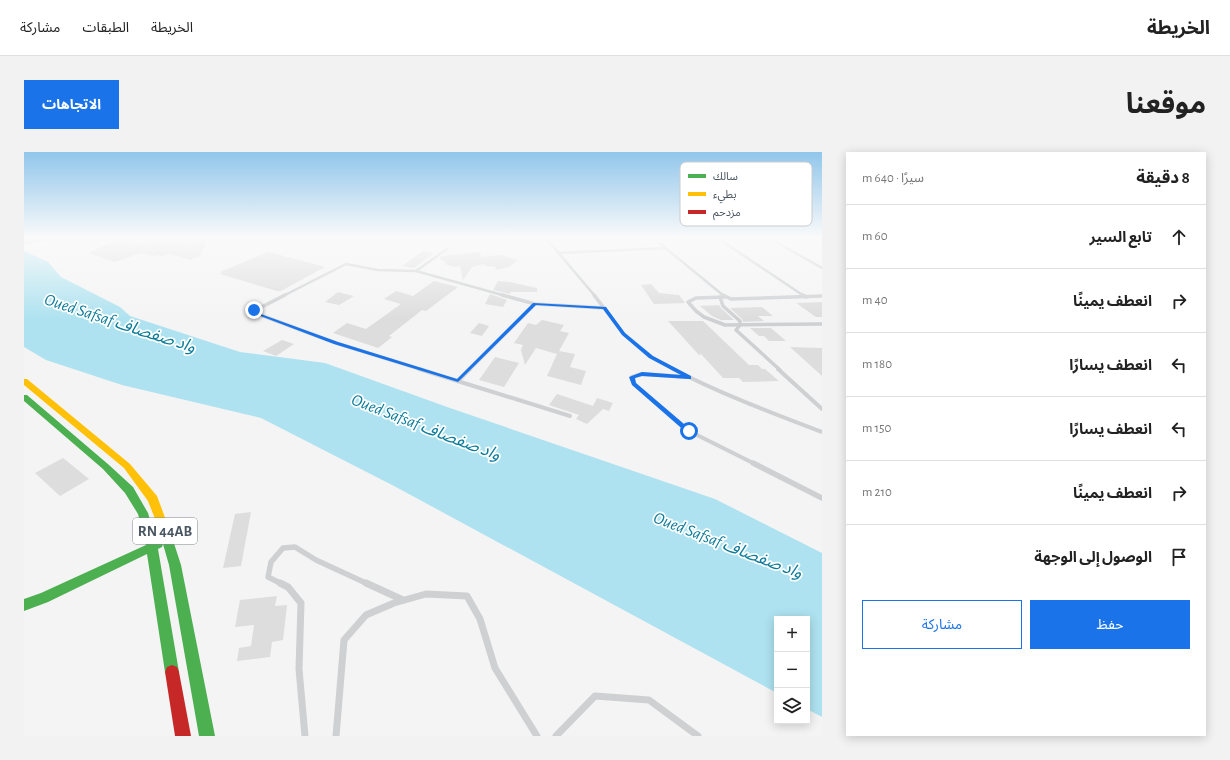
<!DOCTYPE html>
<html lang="ar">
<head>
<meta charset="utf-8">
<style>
  body { margin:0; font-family:"Alegreya Sans","Noto Sans Arabic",sans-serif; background:#f2f2f2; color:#222; direction:rtl }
  .controls { position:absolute; right:12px; bottom:12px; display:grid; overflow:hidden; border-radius:0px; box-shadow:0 2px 10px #0003 }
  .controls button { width:36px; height:36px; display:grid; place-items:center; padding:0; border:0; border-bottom:1px solid #e0e0e0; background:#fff; color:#222; font:20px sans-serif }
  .stop { position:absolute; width:12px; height:12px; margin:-9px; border:3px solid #1a73e8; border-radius:50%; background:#fff }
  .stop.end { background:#1a73e8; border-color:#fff; box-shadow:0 1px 4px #0008 }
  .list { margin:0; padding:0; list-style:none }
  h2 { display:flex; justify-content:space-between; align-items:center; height:52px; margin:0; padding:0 16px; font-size:17px }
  h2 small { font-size:13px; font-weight:400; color:#767676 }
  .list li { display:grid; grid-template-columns:26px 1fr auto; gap:12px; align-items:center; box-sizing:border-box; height:64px; padding:0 16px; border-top:1px solid #e0e0e0 }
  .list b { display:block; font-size:15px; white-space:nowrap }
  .list em { font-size:13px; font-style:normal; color:#767676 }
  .actions { display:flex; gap:8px; padding:12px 16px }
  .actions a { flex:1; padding:9px 0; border:1px solid #1a73e8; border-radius:0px; text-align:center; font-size:14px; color:#1a73e8 }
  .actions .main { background:#1a73e8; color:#fff }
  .icon { flex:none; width:22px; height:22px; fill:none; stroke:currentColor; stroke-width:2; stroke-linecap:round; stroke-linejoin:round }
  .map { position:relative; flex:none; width:798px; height:584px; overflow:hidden; direction:ltr; border-radius:0px }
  header { display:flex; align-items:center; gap:24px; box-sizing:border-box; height:56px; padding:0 20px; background:#fff; border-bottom:1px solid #e0e0e0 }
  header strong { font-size:19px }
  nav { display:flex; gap:22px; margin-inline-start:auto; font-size:14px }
  .intro { display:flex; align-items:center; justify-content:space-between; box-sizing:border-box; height:96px; padding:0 24px }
  h1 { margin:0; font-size:28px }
  .button { padding:10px 18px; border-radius:0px; background:#1a73e8; color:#fff; font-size:14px; font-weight:700 }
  main { display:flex; gap:24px; padding:0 24px }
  aside { flex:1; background:#fff; border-radius:0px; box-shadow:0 2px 10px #0003 }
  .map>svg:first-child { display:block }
</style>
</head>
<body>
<header>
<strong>الخريطة</strong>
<nav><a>الخريطة</a><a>الطبقات</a><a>مشاركة</a></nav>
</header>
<div class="intro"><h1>موقعنا</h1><a class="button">الاتجاهات</a></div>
<main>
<aside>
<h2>8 دقيقة<small>سيرًا · 640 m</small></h2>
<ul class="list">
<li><svg class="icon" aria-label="ahead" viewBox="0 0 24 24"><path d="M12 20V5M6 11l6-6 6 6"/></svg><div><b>تابع السير</b></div><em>60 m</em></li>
<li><svg class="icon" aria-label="right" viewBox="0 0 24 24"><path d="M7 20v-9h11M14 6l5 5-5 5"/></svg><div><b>انعطف يمينًا</b></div><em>40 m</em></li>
<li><svg class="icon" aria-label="left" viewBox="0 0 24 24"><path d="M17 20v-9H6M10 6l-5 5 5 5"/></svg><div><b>انعطف يسارًا</b></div><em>180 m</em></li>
<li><svg class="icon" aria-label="left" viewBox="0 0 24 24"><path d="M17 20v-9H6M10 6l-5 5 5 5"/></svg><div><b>انعطف يسارًا</b></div><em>150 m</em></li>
<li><svg class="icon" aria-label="right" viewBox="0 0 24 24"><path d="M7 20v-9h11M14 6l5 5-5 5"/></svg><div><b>انعطف يمينًا</b></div><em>210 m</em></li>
<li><svg class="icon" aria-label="arrive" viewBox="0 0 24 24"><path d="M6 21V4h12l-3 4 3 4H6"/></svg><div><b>الوصول إلى الوجهة</b></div></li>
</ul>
<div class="actions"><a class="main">حفظ</a><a>مشاركة</a></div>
</aside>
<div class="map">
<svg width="798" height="584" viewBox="0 0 798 584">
  <rect width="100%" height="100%" fill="#f4f4f4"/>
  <polygon fill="#aee2f0" points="0,99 24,110 37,125 96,155 106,164 216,200 301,211 426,256 691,347 798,401 798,565 783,557 783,467 753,467 753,541 370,334 237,266 98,233 22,208 0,195"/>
  <g fill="#ddddde">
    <polygon points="134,85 169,90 171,86 185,85 176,104 166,108 146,102 139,104 134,103 129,104 117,101 91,110 64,101 93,88 120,92"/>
    <polygon points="399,99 410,101 390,116 378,114"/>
    <polygon points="244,100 245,100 301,115 257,139 253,139 196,122 198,121 196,120"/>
    <polygon points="457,100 456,105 476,103 494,108 485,115 471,118 472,115 461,114 460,112 448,115 439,128 436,114 430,115 421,112 423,111 415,106 418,104"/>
    <polygon points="410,129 434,135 402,159 398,158 365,184 368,185 354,196 309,181 323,171 342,177 377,152 360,147 372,139 389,144"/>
    <polygon points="474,129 486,130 513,136 513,140 487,140 486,142 469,138"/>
    <polygon points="627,132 635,141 655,143 661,151 630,152 617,133"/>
    <polygon points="314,140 330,144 315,153 301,150"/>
    <polygon points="466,142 483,148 479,155 461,152"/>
    <polygon points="798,150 798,165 792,165 772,151"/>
    <polygon points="695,153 697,156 710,168 697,168 688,164 676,154"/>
    <polygon points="738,155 749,164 734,164 740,169 719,170 718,167 706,156"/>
    <polygon points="518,168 540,173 536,179 545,181 535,199 551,202 546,215 562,219 557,233 523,224 533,202 512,196 501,213 497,198 499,193 490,191 504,171 512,173"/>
    <polygon points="644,169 679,169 725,213 734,213 738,217 741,217 755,229 719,230 715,226 699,226 677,202 675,203"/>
    <polygon points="455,171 465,174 458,184 446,181"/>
    <polygon points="726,176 747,176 762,189 745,189 740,184 735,184"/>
    <polygon points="258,188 270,192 252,204 239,199"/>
    <polygon points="766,195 798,196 798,224"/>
    <polygon points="471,205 495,211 480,235 455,228"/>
    <polygon points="533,242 569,254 573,246 589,251 585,259 579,257 563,272 552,267 555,263 525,253"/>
    <polygon points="39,306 65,327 36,344 11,321"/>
    <polygon points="227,360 217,414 199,416 211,362"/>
    <polygon points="253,444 251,454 263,453 259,488 248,490 246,505 213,509 215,496 227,494 230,473 211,475 216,448"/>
  </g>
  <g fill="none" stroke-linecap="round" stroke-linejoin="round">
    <g stroke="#ced0d2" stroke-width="2.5">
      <polyline points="521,85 571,144"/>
      <polyline points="628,85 700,144"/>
      <polyline points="692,85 780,144"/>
      <polyline points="743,85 798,116"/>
      <polyline points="795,85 798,87"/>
      <polyline points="0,91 38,85"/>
      <polyline points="534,101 641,96"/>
      <polyline points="392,119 423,97"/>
      <polyline points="259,144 322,112 354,118 392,119 482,144"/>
    </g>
    <g stroke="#ced0d2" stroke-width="3.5">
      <polyline points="261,143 228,160 312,191 399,218"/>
      <polyline points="478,143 511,152 581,156"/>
      <polyline points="570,143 600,182 627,205 651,218"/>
      <polyline points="699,143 707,147 798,144"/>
      <polyline points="779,143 782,145"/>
      <polyline points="696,145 699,154 716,169 716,173"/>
      <polyline points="701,145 672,146 664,150 672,159 680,165 701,173 798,172"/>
      <polyline points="716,173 712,178 756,218"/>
      <polyline points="445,218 511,152"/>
    </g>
    <g stroke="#ced0d2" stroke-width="4">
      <polyline points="395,217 546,264"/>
      <path d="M649 217C697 242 748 261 798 280"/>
      <polyline points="754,217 798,257"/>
      <polyline points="663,225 618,222 608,225 610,232 665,279 731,312"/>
      <polyline points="434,229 446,217"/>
    </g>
    <g stroke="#ced0d2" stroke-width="5.5">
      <polyline points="729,311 798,346"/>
      <polyline points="258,432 244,425 247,410 259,396 271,395 292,408 344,432"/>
    </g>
    <g stroke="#ced0d2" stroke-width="7">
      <polyline points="256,431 264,435 277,451 275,517 281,584"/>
      <polyline points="342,431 379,448"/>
      <polyline points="312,584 320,488 342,463 370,451 402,442 443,444 456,467 471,516 513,584"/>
      <polyline points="532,584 571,544 625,548 674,584"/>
    </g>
    <polygon fill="#4caf50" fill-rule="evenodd" points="0,243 3,243 85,313 109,335 124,361 132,388 134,387 139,390 136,379 137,376 141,375 145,376 157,413 191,584 175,584 145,413 139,392 138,395 134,397 155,520 153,525 148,527 143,525 141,520 123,402 24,450 0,459 0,447 17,441 122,393 114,362 101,341 79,317 0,249"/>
    <polygon fill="#ffc107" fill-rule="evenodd" points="0,227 3,227 106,312 133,344 146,379 145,382 141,383 137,382 124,349 100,316 0,233"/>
    <polygon fill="#c62828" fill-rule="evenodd" points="148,513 153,515 155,520 167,584 151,584 141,520 143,515"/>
  </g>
  <linearGradient id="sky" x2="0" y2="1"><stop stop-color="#91c6eb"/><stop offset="0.51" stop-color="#fafafa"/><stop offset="1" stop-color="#fafafa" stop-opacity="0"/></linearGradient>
  <rect width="798" height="167" fill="url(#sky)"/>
  <polygon fill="#1a73e8" points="509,151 582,155 601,181 629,204 667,224 667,227 665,227 618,224 611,226 612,231 667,278 667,281 663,281 608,233 605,225 618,220 657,223 625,206 598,183 579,157 512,153 434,230 310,192 226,160 229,157 232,157 231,160 314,190 433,227"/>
  <g text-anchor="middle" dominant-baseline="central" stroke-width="3.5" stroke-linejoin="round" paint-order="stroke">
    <rect fill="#fff" stroke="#808990" stroke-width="1" x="109" y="366" width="64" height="26" rx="3"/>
    <g font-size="15" font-weight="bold" fill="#4a5661">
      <text x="141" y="379">RN 44AB</text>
    </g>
    <g font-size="17" font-style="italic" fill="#0c7c9b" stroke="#fff">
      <text transform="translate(96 171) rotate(18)">Oued Safsaf واد صفصاف</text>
      <text transform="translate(402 275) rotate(21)">Oued Safsaf واد صفصاف</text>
      <text transform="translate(704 393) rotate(21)">Oued Safsaf واد صفصاف</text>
    </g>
  </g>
  <rect x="656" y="10" width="132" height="64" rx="6" fill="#fff" stroke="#c9ccd0" stroke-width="1"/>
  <rect x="664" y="22" width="18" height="4" fill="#4caf50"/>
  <rect x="664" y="40" width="18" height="4" fill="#ffc107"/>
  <rect x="664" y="58" width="18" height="4" fill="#c62828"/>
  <g font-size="11" fill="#4a5661">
    <text x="689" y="28">سالك</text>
    <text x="689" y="46">بطيء</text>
    <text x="689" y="64">مزدحم</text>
  </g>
</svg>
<div class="controls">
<button>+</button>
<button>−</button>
<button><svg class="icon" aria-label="layers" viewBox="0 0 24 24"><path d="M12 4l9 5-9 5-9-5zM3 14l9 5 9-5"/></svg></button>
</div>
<div class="stop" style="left:665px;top:279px"></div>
<div class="stop end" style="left:230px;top:158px"></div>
</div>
</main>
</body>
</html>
